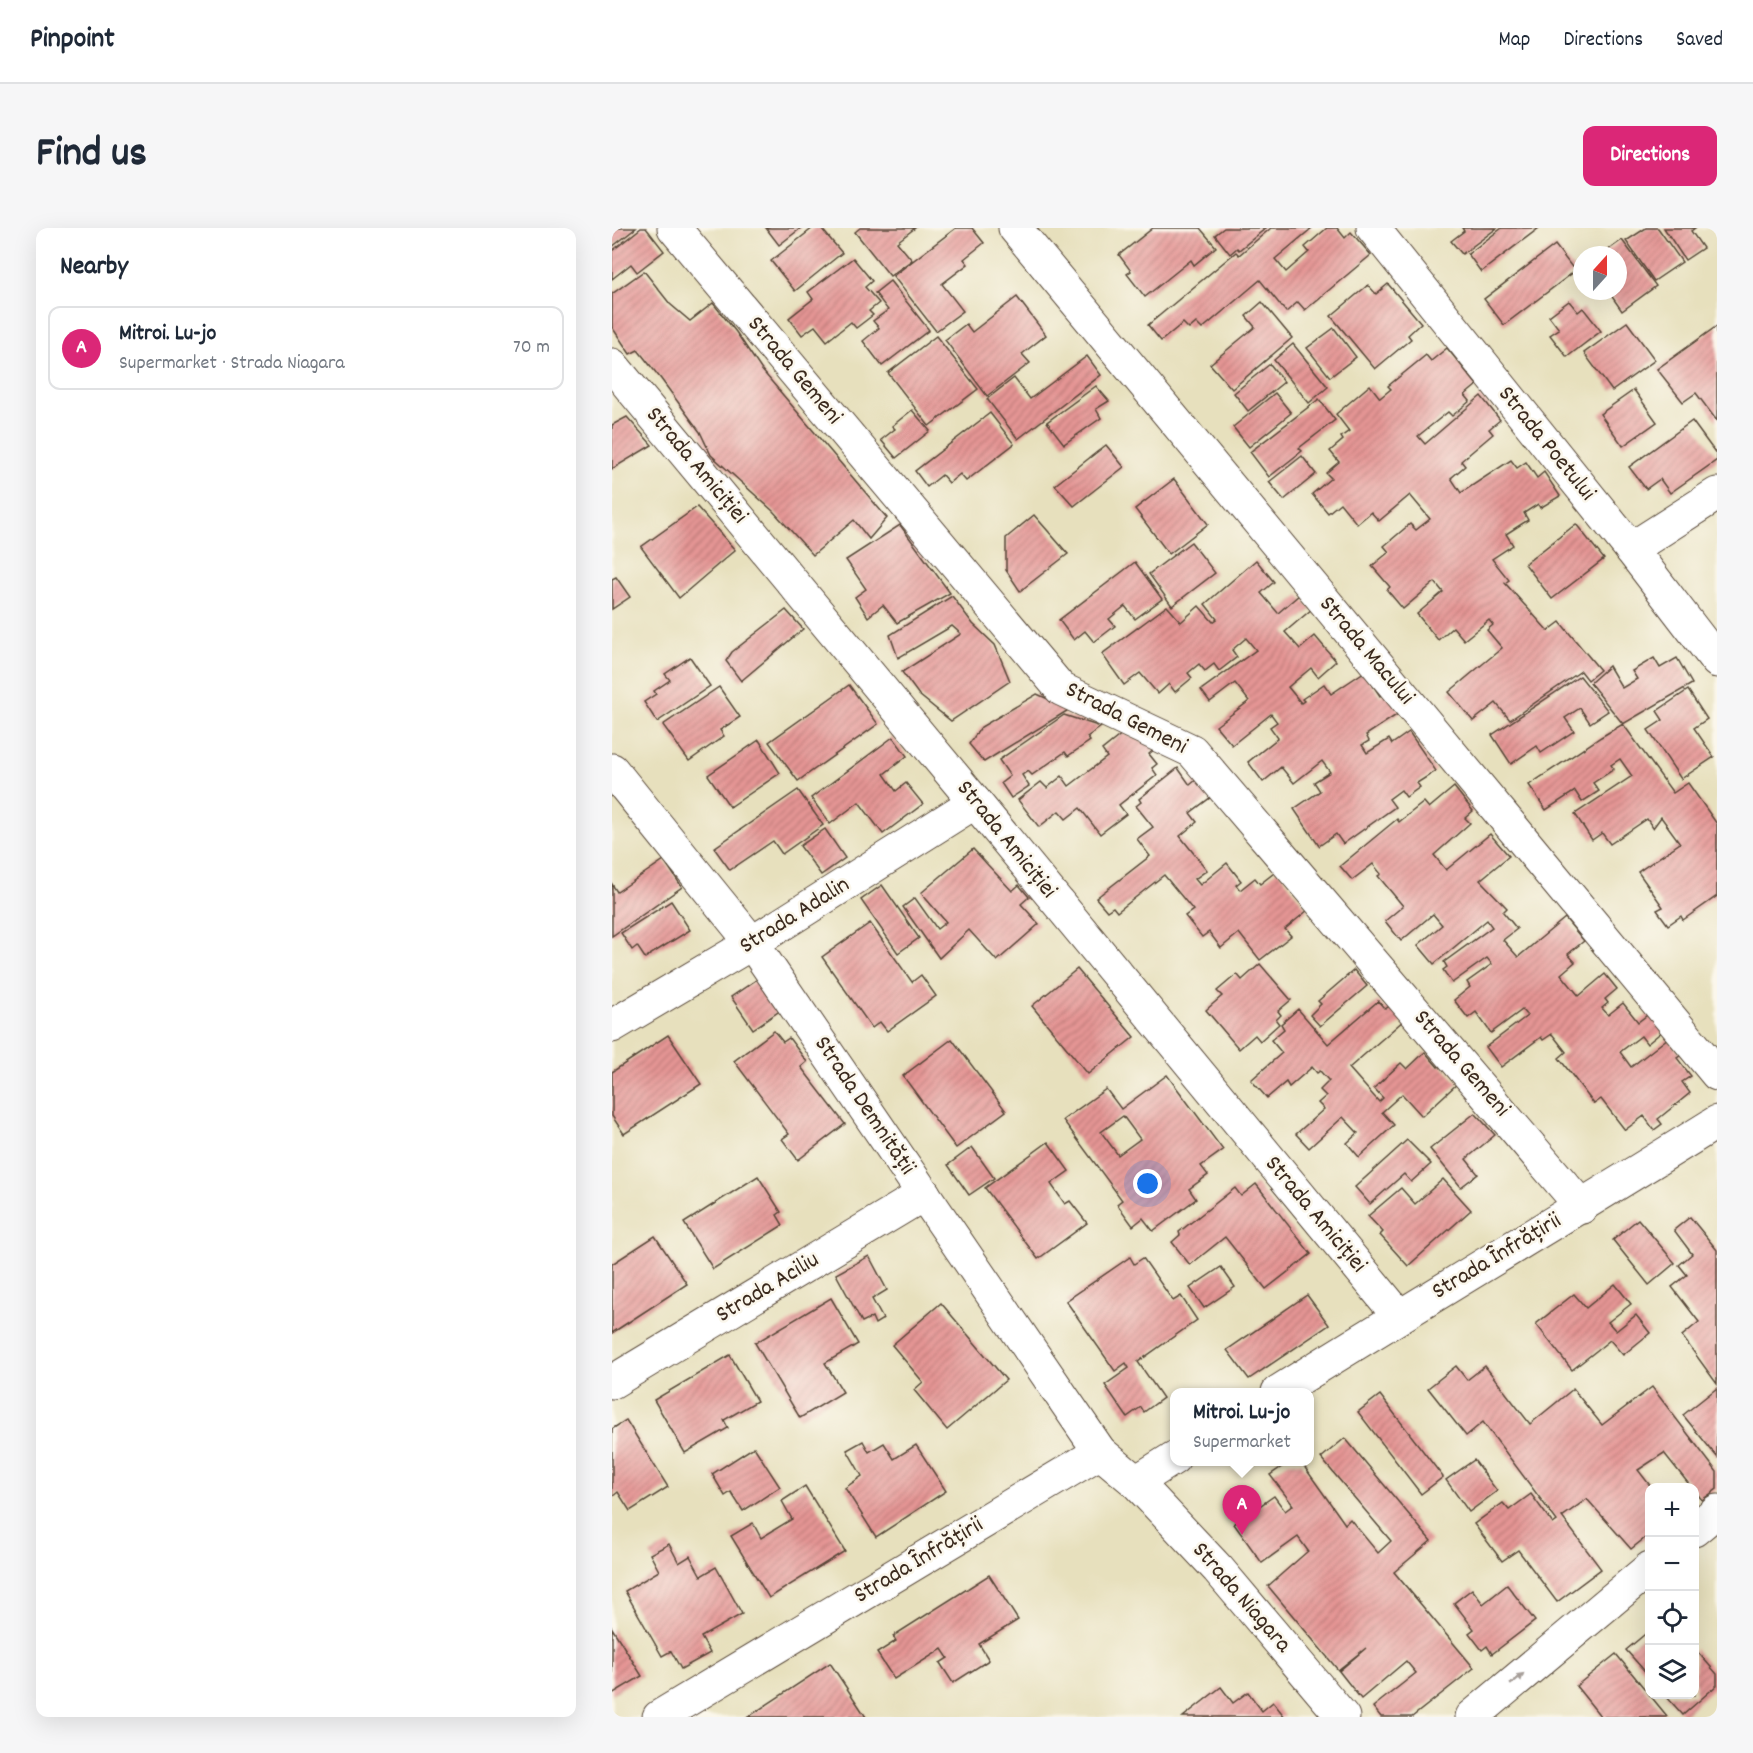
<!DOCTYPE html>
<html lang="en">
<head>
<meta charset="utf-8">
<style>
  body { margin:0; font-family:Dekko,sans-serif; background:#f6f6f7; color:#1f2937 }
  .controls { position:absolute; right:18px; bottom:18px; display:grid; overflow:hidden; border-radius:12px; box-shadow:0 6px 24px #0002 }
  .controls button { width:54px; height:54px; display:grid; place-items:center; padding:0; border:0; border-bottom:2px solid #e0e1e3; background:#fff; color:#1f2937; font:30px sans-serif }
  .compass { position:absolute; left:961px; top:18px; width:54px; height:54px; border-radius:50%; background:#fff; box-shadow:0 6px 24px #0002; rotate:21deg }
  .you { position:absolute; left:536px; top:956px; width:21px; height:21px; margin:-15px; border:4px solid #fff; border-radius:50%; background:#1a73e8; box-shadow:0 0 0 9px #1a73e833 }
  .badge { display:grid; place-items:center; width:39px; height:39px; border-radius:50%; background:#db2777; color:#fff; font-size:20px; font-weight:700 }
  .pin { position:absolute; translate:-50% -50px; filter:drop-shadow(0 2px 3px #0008) }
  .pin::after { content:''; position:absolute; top:32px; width:21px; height:18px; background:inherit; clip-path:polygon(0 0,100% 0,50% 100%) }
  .popup { position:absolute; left:558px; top:1160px; width:144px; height:78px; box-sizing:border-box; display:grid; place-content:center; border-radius:12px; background:#fff; filter:drop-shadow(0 2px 4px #0005); font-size:20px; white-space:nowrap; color:#747a83 }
  .popup b { font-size:22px; color:#1f2937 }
  .popup::after { content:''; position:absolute; left:50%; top:100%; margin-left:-12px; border:12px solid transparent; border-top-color:#fff }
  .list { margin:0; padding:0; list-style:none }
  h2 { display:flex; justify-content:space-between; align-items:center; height:78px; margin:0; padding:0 24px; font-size:26px }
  h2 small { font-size:20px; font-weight:400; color:#747a83 }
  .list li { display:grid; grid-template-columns:39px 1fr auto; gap:18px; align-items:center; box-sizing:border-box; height:84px; margin:0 12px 12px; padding:0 12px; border:2px solid #e0e1e3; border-radius:12px }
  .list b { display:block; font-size:22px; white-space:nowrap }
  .list p { margin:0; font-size:20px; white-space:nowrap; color:#747a83 }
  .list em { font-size:20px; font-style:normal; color:#747a83 }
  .icon { flex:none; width:33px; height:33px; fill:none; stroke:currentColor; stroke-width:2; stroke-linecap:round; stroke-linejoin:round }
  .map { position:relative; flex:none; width:1105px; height:1489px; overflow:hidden; border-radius:12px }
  header { display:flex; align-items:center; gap:36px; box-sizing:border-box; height:84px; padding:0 30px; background:#fff; border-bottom:2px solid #e0e1e3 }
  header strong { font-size:28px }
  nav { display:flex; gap:33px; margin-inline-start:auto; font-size:21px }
  .intro { display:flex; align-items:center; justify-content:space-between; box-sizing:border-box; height:144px; padding:0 36px }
  h1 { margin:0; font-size:42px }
  .button { padding:15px 27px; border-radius:12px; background:#db2777; color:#fff; font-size:21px; font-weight:700 }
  main { display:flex; gap:36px; padding:0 36px }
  aside { flex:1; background:#fff; border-radius:12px; box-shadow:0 6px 24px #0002 }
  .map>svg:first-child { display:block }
</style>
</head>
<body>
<header>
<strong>Pinpoint</strong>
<nav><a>Map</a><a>Directions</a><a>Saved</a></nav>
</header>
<div class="intro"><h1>Find us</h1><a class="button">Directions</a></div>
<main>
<aside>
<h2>Nearby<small></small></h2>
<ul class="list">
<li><span class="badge">A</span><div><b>Mitroi. Lu-jo</b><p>Supermarket · Strada Niagara</p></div><em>70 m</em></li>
</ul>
</aside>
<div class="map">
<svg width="1105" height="1489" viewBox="0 0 1105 1489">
  <defs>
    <pattern id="building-hatch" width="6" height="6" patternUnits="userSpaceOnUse" patternTransform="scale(1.5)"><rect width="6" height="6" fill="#e59594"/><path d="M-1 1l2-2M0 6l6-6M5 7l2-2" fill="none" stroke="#bb7a78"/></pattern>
  </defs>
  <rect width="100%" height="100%" fill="#fbf7ec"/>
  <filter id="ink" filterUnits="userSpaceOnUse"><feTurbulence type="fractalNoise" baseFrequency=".0167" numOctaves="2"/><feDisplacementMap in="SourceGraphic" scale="12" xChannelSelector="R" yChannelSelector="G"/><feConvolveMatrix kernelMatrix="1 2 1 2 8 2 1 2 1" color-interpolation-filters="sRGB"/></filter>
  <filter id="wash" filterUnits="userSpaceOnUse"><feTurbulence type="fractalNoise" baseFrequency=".008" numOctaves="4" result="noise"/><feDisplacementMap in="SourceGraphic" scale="24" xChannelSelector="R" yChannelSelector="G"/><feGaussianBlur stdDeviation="1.35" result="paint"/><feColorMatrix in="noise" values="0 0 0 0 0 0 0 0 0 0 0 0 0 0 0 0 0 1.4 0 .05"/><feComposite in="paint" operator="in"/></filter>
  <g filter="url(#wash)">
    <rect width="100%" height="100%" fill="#e7e0bd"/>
    <g id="blocks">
      <g fill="url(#building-hatch)" fill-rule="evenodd">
        <polygon points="0,0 24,0 0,19"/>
        <polygon points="29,0 34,0 52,23 25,44 19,36 0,51 0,23"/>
        <polygon points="154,0 189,0 167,17"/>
        <polygon points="201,0 209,0 230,25 183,63 159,33"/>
        <polygon points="248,0 303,0 285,14 300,32 278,48 243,4"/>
        <polygon points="344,0 360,0 372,15 352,31 356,36 330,56 351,83 324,103 281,48"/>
        <polygon points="541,0 588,0 604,19 582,37 579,32 533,69 515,46 519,43 507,27"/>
        <polygon points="612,0 654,0 627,22 625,20 618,26 603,7"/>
        <polygon points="659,0 700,0 663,31 674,44 697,24 693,19 715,0 725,0 733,10 739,4 759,27 693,82 686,74 674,84 648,52 590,101 584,95 577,101 571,95 549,113 536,97 624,24 627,27"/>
        <polygon points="850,0 885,0 850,26 839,13 852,3"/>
        <polygon points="890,0 927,0 869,44 856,26"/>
        <polygon points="1034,0 1046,0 1070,34 1042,53 1014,13"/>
        <polygon points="1052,0 1083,0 1079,3 1091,20 1073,32"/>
        <polygon points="1010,12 1044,58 1010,83 996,63 1006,63 1006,27 989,27"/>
        <polygon points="943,17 963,43 892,97 872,71"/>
        <polygon points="241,30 260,53 253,59 267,75 257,83 261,87 244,100 239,94 215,113 203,98 190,107 177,90 201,71 196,64"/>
        <polygon points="32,43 58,76 78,93 101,75 124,104 149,141 275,290 257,311 242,292 201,327 161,283 99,227 88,204 49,151 26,122 18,126 0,99 0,66"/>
        <polygon points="278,53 317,102 270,138 251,113 267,100 261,93 276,82 263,65"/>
        <polygon points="776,56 809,95 796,107 799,111 763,141 719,88 756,57 764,66"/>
        <polygon points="405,69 434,107 410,126 418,135 375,168 333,112 354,96 360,104"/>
        <polygon points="957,73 966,84 971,80 989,103 955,129 938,107 947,101 937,88"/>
        <polygon points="650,74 680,110 620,161 598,136 643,99 634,88"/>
        <polygon points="1015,94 1043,132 1000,163 972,125"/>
        <polygon points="1105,98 1105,193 1084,165 1071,174 1045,141"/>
        <polygon points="722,100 744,129 718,149 695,120"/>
        <polygon points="324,108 366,161 317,198 276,145"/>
        <polygon points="681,116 716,159 697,175 662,132"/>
        <polygon points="835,120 865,157 853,167 858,173 840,188 836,184 806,208 813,216 869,168 888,192 877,201 881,206 849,233 853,238 839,250 849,265 899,232 905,240 914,234 925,250 932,244 948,268 928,280 926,276 912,285 916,292 894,306 901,317 880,331 897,352 893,355 936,403 948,394 988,442 976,452 969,443 898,492 884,475 861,493 837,464 890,420 875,402 881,397 877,392 852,412 841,399 826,412 805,386 831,364 823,354 791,381 775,362 778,359 760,338 777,324 772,318 798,296 804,302 818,291 798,267 767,293 759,284 745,296 728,275 716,285 700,266 719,250 714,245 727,234 718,223 731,212 729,209 737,203 724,186 758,157 768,170 779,161 776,158 814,127 819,133"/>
        <polygon points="475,128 489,147 406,211 375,171 402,150 418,171"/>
        <polygon points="658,136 672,154 636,183 622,165"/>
        <polygon points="484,158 497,173 484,181 489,190 452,216 435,194"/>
        <polygon points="1022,162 1045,194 1011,218 988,186"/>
        <polygon points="663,165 679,185 637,219 621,199"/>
        <polygon points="707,171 723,192 687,220 690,223 657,249 638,224"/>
        <polygon points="300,182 318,203 284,230 269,212 283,201 280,198"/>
        <polygon points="378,185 402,216 354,253 348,246 337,255 330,247 315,259 303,243"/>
        <polygon points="15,189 40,217 0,241 0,197"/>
        <polygon points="1080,193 1105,227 1105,232 1058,265 1048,251 1034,261 1017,239"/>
        <polygon points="494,217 512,239 462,278 443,257"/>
        <polygon points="690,228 704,246 672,272 657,254"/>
        <polygon points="562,251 596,296 557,326 523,281"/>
        <polygon points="85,279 123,322 67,370 29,319"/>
        <polygon points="422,287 456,326 408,363 394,342 394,310"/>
        <polygon points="964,296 992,331 940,371 913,336"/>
        <polygon points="288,297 338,365 285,395 271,377 256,389 243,369 254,361 234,332"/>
        <polygon points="579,314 603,345 560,378 537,346"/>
        <polygon points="644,332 662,354 649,365 666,385 687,367 700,381 673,404 688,421 703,408 724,433 706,449 699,440 676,459 689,475 692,473 690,471 712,456 719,466 752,444 768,468 775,463 789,484 754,507 757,513 750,517 755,525 777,511 780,516 797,504 824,543 805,555 808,559 794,569 789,562 777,571 783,579 731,616 724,606 707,618 682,581 708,563 702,554 718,544 710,533 682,555 669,539 651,554 636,534 666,510 658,499 665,494 659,486 620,517 604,498 637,473 623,455 598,474 589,462 644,422 634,410 620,422 625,429 607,443 602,436 593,443 587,436 576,445 580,450 563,464 557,456 546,466 528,445 512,457 490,426 555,378 569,394 587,378 601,394 605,391 593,376"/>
        <polygon points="523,334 550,371 523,391 513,378 497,391 503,398 482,414 473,403 462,412 447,392"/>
        <polygon points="4,349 18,369 0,381 0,351"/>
        <polygon points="340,368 361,396 383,417 398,453 339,493 307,467 290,444 349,406 340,398 286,430 278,407"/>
        <polygon points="174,382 191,401 129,453 114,433 120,424"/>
        <polygon points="78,429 98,458 45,494 32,474 44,466 42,463 58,452 53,446"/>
        <polygon points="1042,430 1048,440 1065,430 1080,456 1011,496 978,455 997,438 1010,460 1025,451 1020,443"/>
        <polygon points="968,448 996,483 978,495 968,480 953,490 962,503 929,525 925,518 899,536 880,507"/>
        <polygon points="237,457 266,496 186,553 157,514"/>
        <polygon points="107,459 128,489 108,502 112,508 77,533 51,497"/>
        <polygon points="1076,462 1095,491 1082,500 1102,529 1069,551 1036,502 1051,492 1045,483"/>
        <polygon points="425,466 458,481 372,534 357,516 369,499"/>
        <polygon points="452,487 489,499 475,509 478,513 456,528 453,524 420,547 416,543 410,547 417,558 399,570 389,555 398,548 387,532"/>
        <polygon points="1011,496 1061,565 1076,555 1105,596 1105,668 1071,692 1069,688 1056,697 1045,682 1051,679 1026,644 1068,615 1049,589 1041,600 1035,591 998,616 990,605 980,612 963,586 1020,548 1008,531 999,537 1002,541 981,555 987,563 970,574 963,563 934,582 917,557 989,509"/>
        <polygon points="511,505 545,519 537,526 545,536 540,540 545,547 507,577 514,586 488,606 468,580 454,591 447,583 427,599 406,572 429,554 435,560 450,548 457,558 495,529 490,522"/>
        <polygon points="281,509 295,528 272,546 284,563 294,555 311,576 271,606 247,574 218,596 199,570"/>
        <polygon points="147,512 168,545 118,579 96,547"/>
        <polygon points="566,540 578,557 585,551 599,569 578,585 585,594 568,608 595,642 583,651 588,657 615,635 629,653 624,657 628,662 643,650 648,656 666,642 696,682 673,701 679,708 648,732 627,705 609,720 597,704 590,709 573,688 581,682 552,647 505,684 501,679 495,683 484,670 538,628 525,611 541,599 524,578 529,574 527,571"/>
        <polygon points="842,559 861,583 853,590 858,595 822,627 834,642 878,606 897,628 868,652 895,680 891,684 905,701 891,712 906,729 953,690 972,713 956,726 963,734 949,746 967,768 993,746 1005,761 993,771 996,775 990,780 996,787 1011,775 1026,794 1038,785 1052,802 1035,816 1029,808 1008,824 1019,839 1056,810 1069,827 1065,830 1079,848 1070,854 1078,865 1046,891 1050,896 1042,902 1032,888 1013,902 989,871 982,876 947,830 954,824 940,806 931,812 929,809 889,839 874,819 915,788 910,782 879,805 864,784 856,790 842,772 858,759 855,754 880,736 875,730 840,755 831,742 835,739 832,734 880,699 875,692 822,736 806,717 830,697 821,686 789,713 773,693 791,678 766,648 769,646 761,636 740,652 728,638 785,591 787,594 812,574 817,580"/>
        <polygon points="186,562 211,597 170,626 161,613 118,642 102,620"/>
        <polygon points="213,601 233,630 209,647 188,618"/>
        <polygon points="361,621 400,663 407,657 417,669 409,676 427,696 385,733 357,702 327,730 291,679 303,670 325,701 334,694 309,665"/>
        <polygon points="52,632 70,659 0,708 0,656 5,664"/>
        <polygon points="270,657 307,710 286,725 249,672"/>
        <polygon points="59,673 78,702 33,730 25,718 20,722 9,705"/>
        <polygon points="258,695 300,754 309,747 324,768 275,803 268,794 260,800 210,729"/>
        <polygon points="648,736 679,772 666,783 669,787 664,792 667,796 648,813 643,807 627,821 594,782 610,768 605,763 625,746 630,752"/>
        <polygon points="465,741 522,809 476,846 420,778"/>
        <polygon points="742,742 755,758 708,798 698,787 709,776 706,773"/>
        <polygon points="147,750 169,782 141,801 119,769"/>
        <polygon points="766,773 773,781 779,777 792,792 737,840 767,874 771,870 762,860 789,835 795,841 813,824 826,839 828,836 846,855 810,888 790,866 770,884 782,897 747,929 735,915 746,905 731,889 697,920 684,906 712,881 706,875 714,868 708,862 717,853 708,843 705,845 700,839 677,859 674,854 655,870 639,852 670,825 659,812 672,801 669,796 686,781 716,816"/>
        <polygon points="162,803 171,814 177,810 195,834 189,839 233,896 186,932 170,911 177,906 122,833"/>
        <polygon points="56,807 89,856 12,906 0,888 0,844"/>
        <polygon points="340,811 394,883 344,920 291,848"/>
        <path d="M555 847 611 922 589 938 596 947 577 961 584 971 541 1003 531 990 521 998 505 976 510 972 451 892 494 861 509 881ZM511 888 528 911 506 927 489 904Z"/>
        <polygon points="863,885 883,907 854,931 866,946 849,959 818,921"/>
        <polygon points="795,912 819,936 799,954 792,946 758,976 743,959"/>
        <polygon points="436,914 457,943 439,956 453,976 458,973 475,995 426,1031 373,960"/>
        <polygon points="360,919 382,950 357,967 336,937"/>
        <polygon points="146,948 169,984 165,987 171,997 101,1041 72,995"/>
        <polygon points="831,951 859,982 796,1038 768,1007 771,1004 756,988 789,960 803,976"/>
        <polygon points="644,956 699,1026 654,1061 613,1009 578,1037 560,1014 568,1007 567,1004 623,960 629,968"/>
        <polygon points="1078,989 1105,1022 1105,1156 1070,1108 1087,1094 1060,1059 1075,1047 1067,1037 1080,1026 1062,1002"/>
        <polygon points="1026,991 1063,1035 1037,1057 1001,1012"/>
        <polygon points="43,1008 75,1056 0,1105 0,1036"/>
        <polygon points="257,1028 275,1062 260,1071 271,1091 263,1096 260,1089 250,1094 224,1046"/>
        <polygon points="518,1029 522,1036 531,1030 561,1073 569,1068 585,1092 526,1134 551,1170 532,1184 529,1179 515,1189 493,1157 517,1140 514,1135 503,1143 454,1073"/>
        <polygon points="609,1039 623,1059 592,1080 578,1060"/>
        <polygon points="1003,1056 1019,1076 996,1094 1004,1103 1024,1087 1038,1105 1011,1127 998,1112 960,1142 924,1096 962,1066 974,1080"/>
        <polygon points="695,1067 717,1097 637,1151 615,1122"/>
        <polygon points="219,1070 246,1116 213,1135 231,1164 188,1190 143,1115"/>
        <polygon points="329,1075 394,1152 335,1202 302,1162 311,1154 280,1117"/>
        <polygon points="118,1127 145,1173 112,1192 116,1200 73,1225 42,1172"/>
        <polygon points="844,1138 855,1152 873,1138 918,1196 961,1161 990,1197 1040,1159 1105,1244 1105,1261 1090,1272 1083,1263 1083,1260 1080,1260 1052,1225 1026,1242 1040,1260 1038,1260 1038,1306 1019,1321 975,1271 950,1289 989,1341 945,1374 906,1322 890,1333 862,1296 891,1275 897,1282 919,1266 941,1296 945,1293 871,1194 854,1208 816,1160"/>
        <polygon points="1105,1160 1105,1229 1071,1187"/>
        <polygon points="768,1167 831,1249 809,1266 746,1184"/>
        <polygon points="14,1192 56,1259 18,1283 6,1264 0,1269 0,1201"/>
        <polygon points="733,1210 819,1313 782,1344 862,1440 800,1489 769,1489 761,1479 804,1445 794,1433 749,1471 727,1443 754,1420 726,1442 656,1358 696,1323 686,1309 650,1335 622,1296 662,1268 673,1283 681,1277 658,1247 677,1234 689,1234 733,1296 738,1291 766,1325 779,1313 709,1230"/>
        <polygon points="251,1213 257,1224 272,1215 282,1231 304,1217 334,1263 264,1309 233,1260 250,1248 235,1222"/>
        <polygon points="142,1219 168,1259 131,1283 119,1264 113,1268 100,1246"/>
        <polygon points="862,1232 885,1263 857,1284 834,1252"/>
        <polygon points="193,1258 233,1323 157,1370 119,1308 141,1295 149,1310 180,1291 170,1273"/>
        <polygon points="57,1316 67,1335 78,1328 89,1348 104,1339 130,1386 89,1409 98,1425 69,1441 59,1423 50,1428 13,1363 47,1343 38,1326"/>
        <polygon points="377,1347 406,1392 367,1416 377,1432 341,1455 328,1435 336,1430 330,1421 282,1451 265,1425 284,1413 281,1408"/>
        <polygon points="895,1357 923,1393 880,1426 875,1418 870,1422 857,1405 862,1401 842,1375 860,1361 871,1376"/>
        <polygon points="0,1400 30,1448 0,1466"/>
        <polygon points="1038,1402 1038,1449 1014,1422"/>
        <polygon points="1083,1421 1105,1446 1105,1457 1071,1487 1053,1467 1083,1467"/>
        <polygon points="1004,1426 1055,1488 1054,1489 989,1489 964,1458"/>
        <polygon points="218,1435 254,1489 136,1489"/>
        <polygon points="609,1459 621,1475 636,1464 650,1483 661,1474 673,1489 571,1489"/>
      </g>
    </g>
  </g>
  <g filter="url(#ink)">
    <use href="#blocks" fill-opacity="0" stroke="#554536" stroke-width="1.5"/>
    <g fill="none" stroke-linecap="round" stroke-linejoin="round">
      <defs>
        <g id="minor">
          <polyline points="62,0 449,461 580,523 970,979"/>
          <polyline points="403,0 1105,846"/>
          <polyline points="761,0 1019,321 1105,433"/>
          <polyline points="0,137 363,574 787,1088"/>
          <polyline points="1019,321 1105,266"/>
          <polyline points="0,542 140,715 488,1224"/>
          <polyline points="0,798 140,715 363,574"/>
          <polyline points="0,1154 312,966"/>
          <path d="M666 1164C811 1073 959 985 1105 894"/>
          <polyline points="524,1254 606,1341 731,1489"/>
          <polyline points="1082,1302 1105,1283"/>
          <polyline points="47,1489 488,1224 524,1254 562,1230"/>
          <polyline points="860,1489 1038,1340"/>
        </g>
      </defs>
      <use href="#minor" stroke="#554536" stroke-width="35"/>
      <use href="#minor" stroke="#fff" stroke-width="33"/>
    </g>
    <defs><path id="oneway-solid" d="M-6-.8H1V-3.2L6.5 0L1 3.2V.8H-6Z" transform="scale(1.5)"/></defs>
    <use fill="#a79f9a" href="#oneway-solid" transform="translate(905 1451) rotate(-40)"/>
  </g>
  <g text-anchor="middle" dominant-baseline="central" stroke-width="5" stroke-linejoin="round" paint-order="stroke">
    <g font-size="24" fill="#3b2a1e" stroke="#fbf7ec">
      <text transform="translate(182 143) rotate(50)">Strada Gemeni</text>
      <text transform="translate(934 216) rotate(51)">Strada Poetului</text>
      <text transform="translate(84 238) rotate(50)">Strada Amiciției</text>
      <text transform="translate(754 423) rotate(50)">Strada Macului</text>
      <text transform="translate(514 491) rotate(27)">Strada Gemeni</text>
      <text transform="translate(394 612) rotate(51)">Strada Amiciției</text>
      <text transform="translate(183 688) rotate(-32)">Strada Adalin</text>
      <text transform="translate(849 836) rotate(49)">Strada Gemeni</text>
      <text transform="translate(252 878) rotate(56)">Strada Demnității</text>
      <text transform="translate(703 987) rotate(50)">Strada Amiciției</text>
      <text transform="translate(885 1029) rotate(-31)">Strada Înfrățirii</text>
      <text transform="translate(156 1060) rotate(-31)">Strada Aciliu</text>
      <text transform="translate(307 1333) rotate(-31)">Strada Înfrățirii</text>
      <text transform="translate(629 1370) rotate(49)">Strada Niagara</text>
    </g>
  </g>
</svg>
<div class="controls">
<button>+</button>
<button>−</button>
<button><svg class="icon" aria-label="locate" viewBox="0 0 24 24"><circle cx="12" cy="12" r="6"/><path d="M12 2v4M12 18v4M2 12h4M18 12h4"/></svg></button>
<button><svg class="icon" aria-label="layers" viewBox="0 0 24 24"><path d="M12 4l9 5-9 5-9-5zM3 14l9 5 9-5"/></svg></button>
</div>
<svg class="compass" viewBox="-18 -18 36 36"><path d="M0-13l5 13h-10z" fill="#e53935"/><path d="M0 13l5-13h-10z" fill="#747a83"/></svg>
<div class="you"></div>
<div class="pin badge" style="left:630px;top:1307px">A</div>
<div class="popup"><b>Mitroi. Lu-jo</b>Supermarket</div>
</div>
</main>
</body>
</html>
